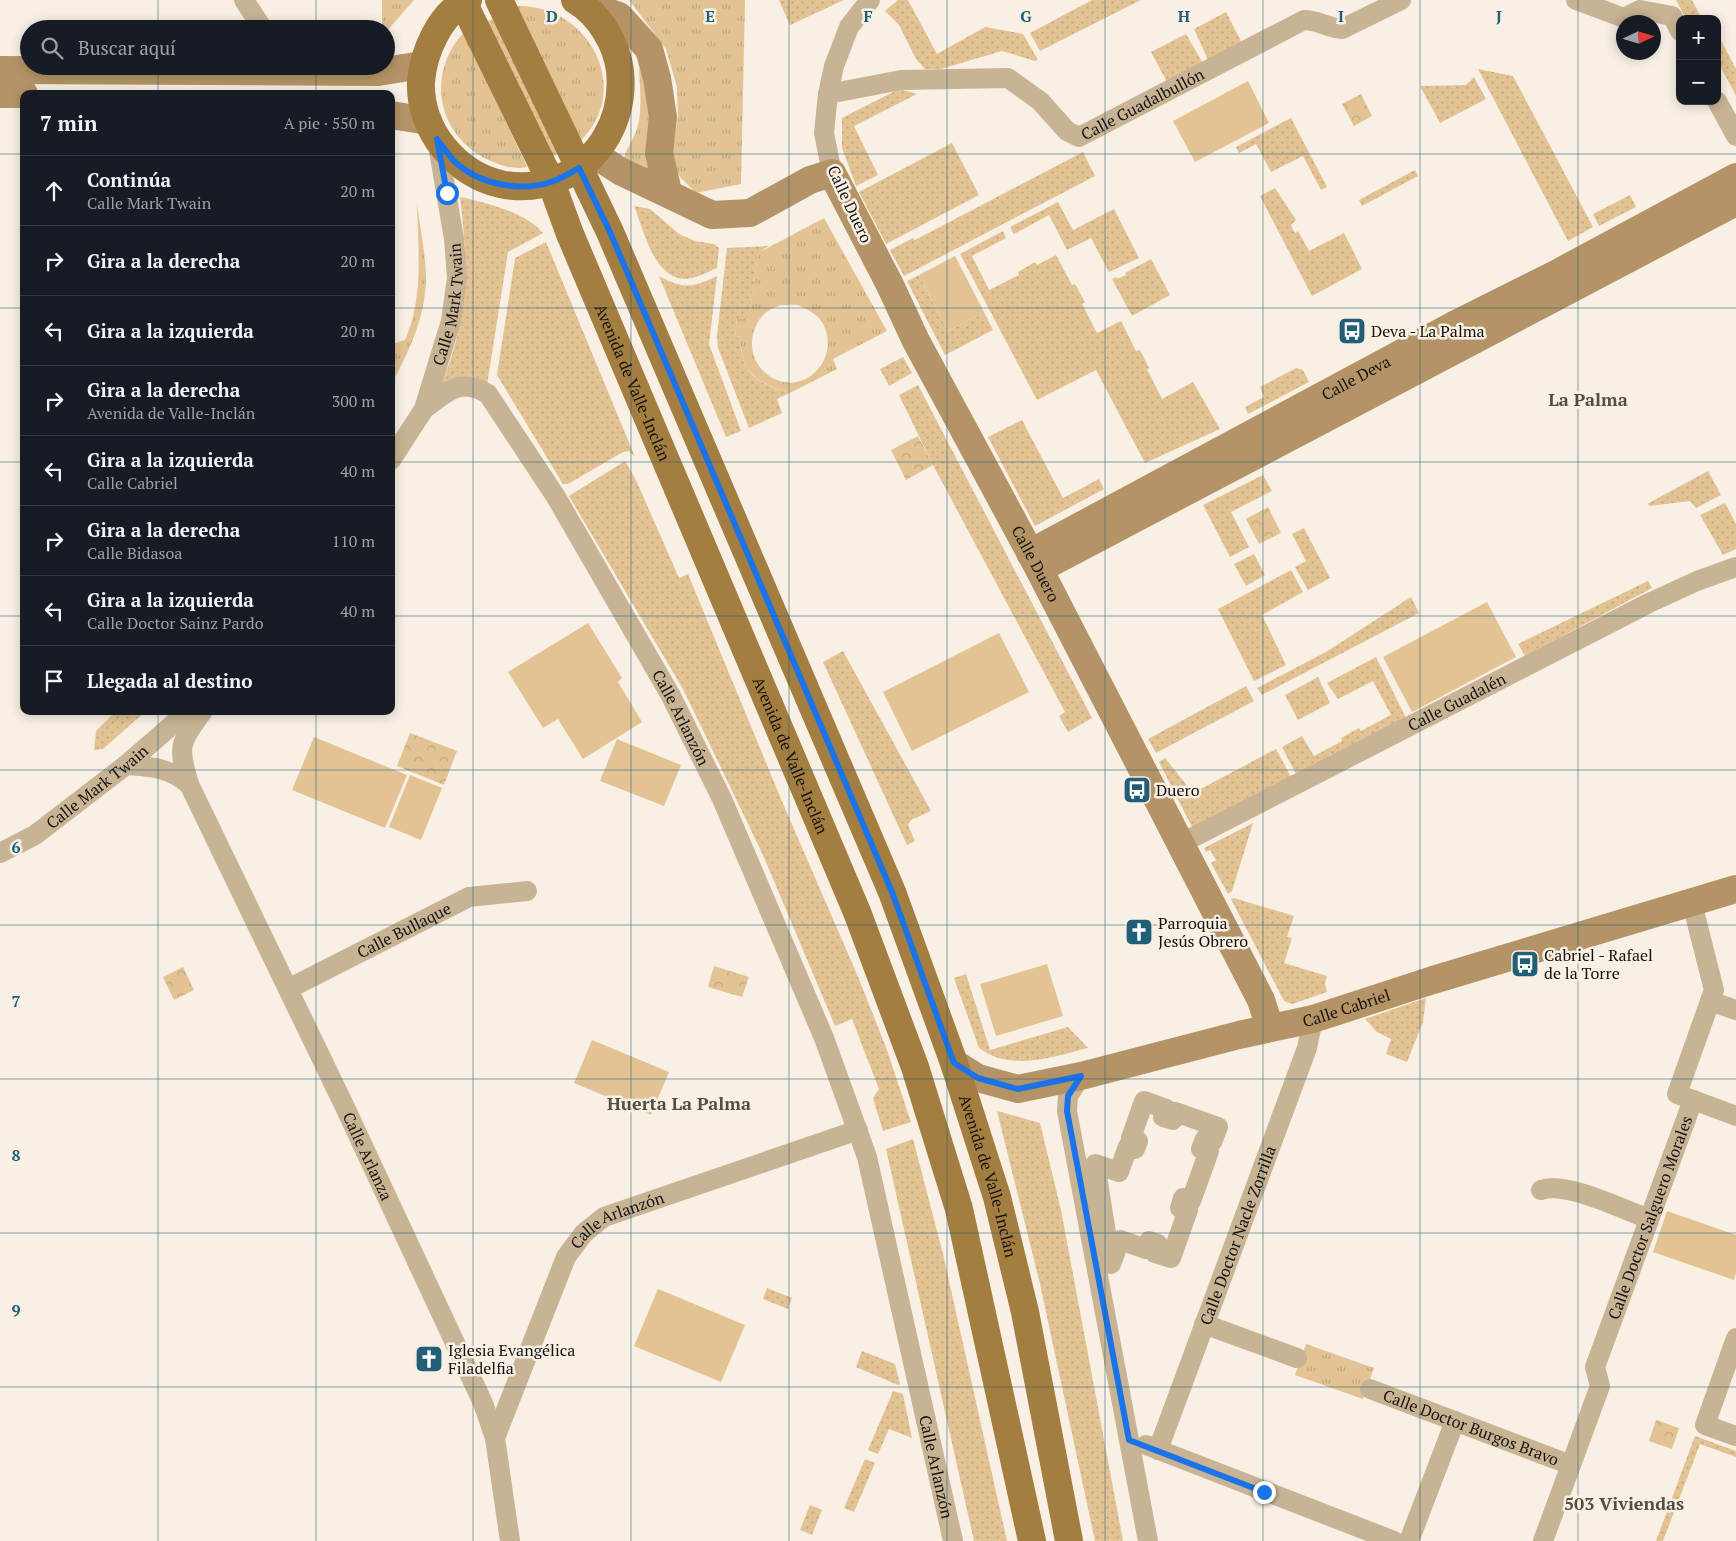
<!DOCTYPE html>
<html lang="es">
<head>
<meta charset="utf-8">
<style>
  body { margin:0; font-family:"PT Serif",serif; background:#242831; color:#f1f3f6 }
  .controls { position:absolute; right:15px; top:15px; display:grid; overflow:hidden; border-radius:10px; box-shadow:0 2px 12px #0003 }
  .controls button { width:45px; height:45px; display:grid; place-items:center; padding:0; border:0; border-bottom:1px solid #363941; background:#171b24; color:#f1f3f6; font:25px sans-serif }
  .compass { position:absolute; left:1616px; top:15px; width:45px; height:45px; border-radius:50%; background:#171b24; box-shadow:0 2px 12px #0003; rotate:86deg }
  .stop { position:absolute; width:15px; height:15px; margin:-11px; border:4px solid #1a73e8; border-radius:50%; background:#fff }
  .stop.end { background:#1a73e8; border-color:#fff; box-shadow:0 1px 5px #0008 }
  .list { margin:0; padding:0; list-style:none }
  h2 { display:flex; justify-content:space-between; align-items:center; height:65px; margin:0; padding:0 20px; font-size:21px }
  h2 small { font-size:16px; font-weight:400; color:#9ea1a6 }
  .list li { display:grid; grid-template-columns:32px 1fr auto; gap:15px; align-items:center; box-sizing:border-box; height:70px; padding:0 20px; border-top:1px solid #363941 }
  .list b { display:block; font-size:19px; white-space:nowrap }
  .list p { margin:0; font-size:16px; white-space:nowrap; color:#9ea1a6 }
  .list em { font-size:16px; font-style:normal; color:#9ea1a6 }
  .icon { flex:none; width:28px; height:28px; fill:none; stroke:currentColor; stroke-width:2; stroke-linecap:round; stroke-linejoin:round }
  .map { position:relative; flex:none; width:1736px; height:1541px; overflow:hidden }
  .search { position:absolute; background:#171b24; box-shadow:0 2px 12px #0003; left:20px; top:20px; width:375px; height:55px; display:flex; align-items:center; gap:12px; box-sizing:border-box; padding:0 18px; border-radius:28px; color:#9ea1a6; font-size:19px }
  .panel { position:absolute; background:#171b24; box-shadow:0 2px 12px #0003; left:20px; top:90px; width:375px; height:625px; border-radius:10px }
  .map>svg:first-child { display:block }
</style>
</head>
<body>
<div class="map">
<svg width="1736" height="1541" viewBox="0 0 1736 1541">
  <defs>
    <pattern id="grass-tufts" width="24" height="20" patternUnits="userSpaceOnUse" patternTransform="scale(1.25)"><rect width="24" height="20" fill="#e3c394"/><path d="M3 7l-1-3M5 7V3M7 7l1-3M15 17l-1-3M17 17v-4M19 17l1-3" fill="none" stroke="#c2a67e"/></pattern>
    <pattern id="park-crowns" width="20" height="18" patternUnits="userSpaceOnUse" patternTransform="scale(1.25)"><rect width="20" height="18" fill="#e3c394"/><path d="M2 6a3 3 0 1 1 6 0M12 15a3 3 0 1 1 6 0" fill="none" stroke="#c2a67e"/></pattern>
    <pattern id="garden-dots" width="8" height="8" patternUnits="userSpaceOnUse" patternTransform="scale(1.25)"><rect width="8" height="8" fill="#e3c394"/><path d="M2 2h.1M6 6h.1" fill="none" stroke="#c2a67e" stroke-width="1.8" stroke-linecap="round"/></pattern>
  </defs>
  <rect width="100%" height="100%" fill="#f8f0e4"/>
  <g fill="url(#grass-tufts)" fill-rule="evenodd">
    <polygon points="382,0 414,0 386,32 386,29 382,29"/>
    <polygon points="629,0 745,0 741,184 696,193 680,177 671,159 678,117 677,87 666,49"/>
    <path d="M516 6C588 3 635 90 579 142Z"/>
    <path d="M464 32 527 167C515 170 503 166 493 162 438 140 424 75 464 32Z"/>
    <path d="M647 66 658 173 624 162C624 151 632 142 636 132 643 112 640 90 639 69Z"/>
    <path d="M417 203C420 228 426 255 426 280 425 318 409 352 391 385V341L395 343 405 340C424 297 418 249 417 203Z"/>
    <path d="M824 218 887 331 833 359 837 369 790 393C760 384 739 373 741 338L735 337 737 319 750 311 758 253ZM798 305C804 308 813 312 818 317 831 331 831 354 818 369 790 402 739 370 755 328 758 319 766 310 776 307 782 304 792 305 798 305Z"/>
    <polygon points="1306,1344 1374,1368 1363,1399 1295,1375"/>
  </g>
  <g fill="url(#park-crowns)">
    <polygon points="1361,94 1372,116 1354,126 1342,104"/>
    <polygon points="918,436 933,465 906,480 891,450"/>
    <polygon points="1268,507 1281,533 1259,544 1246,519"/>
    <polygon points="410,733 457,751 444,785 397,766"/>
    <polygon points="714,966 749,977 742,997 708,987"/>
    <polygon points="183,967 194,990 174,1000 163,977"/>
    <polygon points="1656,1420 1679,1428 1672,1449 1649,1441"/>
  </g>
  <g fill="url(#garden-dots)">
    <polygon points="779,0 844,0 790,25"/>
    <polygon points="898,0 908,0 937,54 985,27 1023,34 1038,60 1035,61 1002,51 941,69 925,69 916,59 899,25 885,11"/>
    <polygon points="1092,0 1141,0 1040,51 1030,33"/>
    <polygon points="1676,0 1692,0 1702,19 1686,19"/>
    <polygon points="1226,12 1243,45 1209,62 1194,29"/>
    <polygon points="496,17 559,152 552,157 486,22"/>
    <polygon points="1717,33 1736,69 1736,96 1717,60"/>
    <polygon points="1186,34 1204,65 1168,84 1151,52"/>
    <polygon points="1478,69 1513,76 1593,227 1568,241"/>
    <polygon points="1474,77 1486,99 1440,123 1420,86 1466,85"/>
    <polygon points="899,89 917,94 854,126 878,175 856,186 842,148 842,118"/>
    <polygon points="1291,118 1327,187 1321,190 1303,156 1271,172 1256,144 1239,153 1236,147"/>
    <polygon points="952,143 979,195 886,244 859,192"/>
    <polygon points="1083,152 1095,176 904,276 890,250 913,238 915,240"/>
    <polygon points="1415,170 1418,176 1362,206 1359,200"/>
    <polygon points="1275,188 1296,220 1291,225 1295,233 1298,231 1309,251 1344,233 1362,269 1312,296 1260,196"/>
    <polygon points="1630,195 1636,207 1599,226 1593,214"/>
    <path d="M460 197C487 203 525 212 543 233L508 252 487 385 442 384C468 317 469 269 460 197Z"/>
    <polygon points="1058,202 1073,230 1114,209 1139,258 1109,272 1091,238 1067,250 1049,215 1014,234 1010,227"/>
    <path d="M634 206 650 209 679 234 695 241 714 244 719 248 717 268C707 272 696 279 684 279 653 277 644 230 634 206Z"/>
    <polygon points="1003,231 1006,238 972,256 989,290 1019,275 1018,272 1035,262 1037,265 1056,255 1072,285 1075,284 1085,302 1082,304 1097,333 1121,321 1136,351 1140,350 1149,368 1147,369 1162,399 1193,382 1220,429 1145,463 1096,370 1037,400 960,254"/>
    <polygon points="546,242 635,457 629,451 623,452 568,484 563,484 497,375 515,258"/>
    <path d="M769 246 758 253 750 311 746 319H737L735 337 741 338C739 373 760 385 790 393L777 399 782 413 749 428 718 348 717 335 727 248Z"/>
    <polygon points="1151,259 1170,295 1132,316 1112,279 1116,277 1117,279 1126,275 1125,273"/>
    <polygon points="919,275 948,331 984,312 993,330 945,355 907,281"/>
    <path d="M659 276C683 289 692 288 717 276L709 344 741 431 726 437Z"/>
    <polygon points="903,357 912,373 889,386 880,369"/>
    <polygon points="1296,368 1303,370 1309,382 1248,414 1245,407 1264,397 1260,387"/>
    <polygon points="918,385 1092,718 1068,732 1059,716 1065,712 933,465 899,395"/>
    <polygon points="1022,420 1063,498 1099,479 1104,489 1035,526 988,437"/>
    <polygon points="625,461 636,480 679,578 688,574 784,806 859,979 887,1050 911,1122 883,1131 873,1098 879,1089 852,1019 835,1026 763,855 683,689 569,496"/>
    <polygon points="1708,471 1721,495 1696,508 1690,501 1650,506 1647,504"/>
    <polygon points="1263,475 1272,491 1231,512 1249,547 1230,557 1203,505"/>
    <polygon points="1725,503 1736,524 1736,549 1723,555 1700,515"/>
    <polygon points="1304,528 1330,578 1308,590 1295,567 1306,561 1292,534"/>
    <polygon points="1254,554 1265,575 1246,586 1234,564"/>
    <polygon points="1291,570 1303,592 1262,615 1286,665 1254,681 1218,609"/>
    <polygon points="1648,581 1652,588 1525,656 1518,644"/>
    <polygon points="1411,597 1419,613 1262,695 1257,688 1326,652"/>
    <polygon points="843,651 931,811 911,820 908,825 915,841 907,845 823,662"/>
    <polygon points="1376,657 1406,718 1297,776 1282,747 1302,736 1314,756 1342,741 1341,738 1359,728 1361,731 1391,715 1373,681 1338,699 1327,683"/>
    <polygon points="1318,677 1330,703 1298,720 1285,695"/>
    <polygon points="1246,686 1254,701 1156,753 1148,739"/>
    <polygon points="116,711 146,711 103,749 94,750 96,731"/>
    <polygon points="1276,749 1292,779 1193,829 1159,762 1165,758 1193,793"/>
    <polygon points="1253,823 1232,891 1228,894 1211,863 1216,860 1210,850 1206,852 1204,848"/>
    <polygon points="1234,898 1294,916 1287,937 1292,938 1284,963 1327,976 1325,983 1327,992 1292,1004 1284,1001 1231,899"/>
    <path d="M966 974 990 1050 1068 1027 1088 1048C1053 1057 1011 1072 979 1048L954 978Z"/>
    <polygon points="1426,998 1423,1022 1407,1062 1386,1054 1391,1039 1377,1032 1365,1019"/>
    <polygon points="997,1111 1040,1123 1061,1210 1123,1541 1095,1541 1040,1284"/>
    <polygon points="913,1139 943,1254 1007,1541 974,1541 886,1149"/>
    <polygon points="767,1288 792,1298 788,1309 763,1299"/>
    <polygon points="862,1351 895,1364 900,1384 898,1385 856,1367"/>
    <polygon points="893,1391 903,1394 912,1438 889,1429 878,1454 868,1450"/>
    <polygon points="1695,1436 1736,1451 1736,1457 1700,1444 1663,1541 1656,1541"/>
    <polygon points="865,1459 875,1463 854,1512 844,1508"/>
    <polygon points="810,1505 822,1510 812,1535 800,1530"/>
  </g>
  <g fill="#e3c394">
    <polygon points="1248,81 1269,123 1195,162 1173,121"/>
    <polygon points="955,256 984,312 948,331 919,275"/>
    <polygon points="1487,602 1516,657 1412,712 1383,657"/>
    <polygon points="588,623 622,678 618,682 642,722 583,759 558,719 543,728 508,672"/>
    <polygon points="999,633 1029,692 912,751 883,692"/>
    <polygon points="314,737 407,775 385,828 292,790"/>
    <polygon points="617,739 681,765 664,806 600,781"/>
    <polygon points="410,775 442,788 421,840 389,827"/>
    <polygon points="1047,964 1063,1016 996,1036 980,984"/>
    <polygon points="592,1040 669,1072 651,1115 574,1083"/>
    <polygon points="1667,1211 1736,1235 1736,1273 1734,1280 1653,1252"/>
    <polygon points="658,1289 745,1325 721,1382 634,1346"/>
  </g>
  <g fill="none" stroke-linecap="round" stroke-linejoin="round">
    <g stroke="#c8b394" stroke-width="20">
      <polyline points="244,0 263,29"/>
      <polyline points="1576,0 1624,18 1640,10 1672,16 1680,31"/>
      <path id="s1" d="M828 94 901 80 1008 78 1040 101 1067 131 1079 137 1304 20C1318 20 1328 28 1342 29L1401 0"/>
      <polyline points="1717,101 1736,136"/>
      <polyline points="832,173 824,133 828,94 834,66 849,27 870,0"/>
      <path id="s2" d="M424 409C448 392 459 377 488 394L556 497 671 696 722 799 824 1038 867 1157 953 1541"/>
      <path id="s3" d="M391 460 424 409 451 321 457 278 454 239 437 139"/>
      <path id="s4" d="M126 765C153 767 167 767 189 784L343 1103 483 1403 495 1438 510 1541"/>
      <path d="M189 784C177 745 180 743 203 711"/>
      <path id="s5" d="M1180 844 1649 603 1697 581 1736 567"/>
      <path id="s6" d="M0 853 35 835 126 765 188 711"/>
      <polyline points="1692,903 1714,990 1677,1094 1736,1116"/>
      <path id="s7" d="M288 989 469 897 527 891"/>
      <polyline points="1710,1001 1736,1010"/>
      <polyline points="1081,1076 1068,1096 1067,1111 1148,1541"/>
      <polygon points="1144,1101 1166,1109 1163,1117 1173,1120 1175,1112 1218,1127 1212,1142 1205,1139 1201,1149 1209,1151 1191,1201 1183,1198 1180,1208 1188,1210 1171,1258 1155,1253 1158,1244 1149,1241 1146,1249 1120,1240 1111,1264 1095,1164 1119,1172 1128,1146 1135,1149 1138,1141 1131,1138"/>
      <path d="M1541 1190C1567 1181 1623 1210 1649 1219"/>
      <polyline points="1204,1324 1297,1358"/>
      <polyline points="1736,1338 1705,1425 1736,1436"/>
      <path id="s8" d="M1370 1389 1571 1465"/>
      <path id="s9" d="M495 1438 566 1257 584 1233 604 1217 858 1130"/>
      <polyline points="1146,1445 1394,1541"/>
      <path id="s10" d="M1158 1450 1307 1048 1313 1019"/>
      <polyline points="1409,1541 1455,1421"/>
      <path id="s11" d="M1543 1541 1600 1386 1595 1367 1693 1100"/>
    </g>
    <g stroke="#b49466" stroke-width="28">
      <polyline points="580,3 619,16 649,49 657,78 663,117 659,153 668,192"/>
      <polyline points="0,70 378,72 422,65"/>
      <polyline points="0,94 24,94"/>
      <polyline points="391,115 428,121"/>
      <path id="s12" d="M595 155 620 171 712 215 750 213 810 180 832 173 890 285 916 341 1039 569 1261 1000 1270 1028"/>
      <path id="s13" d="M1030 553 1454 325 1554 275 1736 177"/>
      <polyline points="1039,569 1736,202"/>
      <path id="s14" d="M954 1063 978 1078 1018 1089 1081 1076 1239 1035 1313 1019 1433 980 1736 889"/>
    </g>
    <g stroke="#a47e41" stroke-width="28">
      <path id="s15" d="M462 0 551 182 570 234 857 912 915 1067 959 1209 1032 1541"/>
      <path d="M468 0C440 13 423 53 421 82 420 106 429 130 444 148 510 228 630 173 620 71 617 44 599 14 575 0"/>
      <path id="s16" d="M499 0 610 232 892 892 954 1063 997 1197 1025 1312 1069 1541"/>
    </g>
  </g>
  <g fill="none" stroke-linecap="round" stroke-linejoin="round">
    <path stroke="#1a73e8" stroke-width="6" d="M447 193 437 139C443 147 449 156 456 163 481 185 521 192 551 182 561 179 570 173 579 168L610 232 892 892 954 1063 978 1078 1018 1089 1081 1076 1068 1096 1067 1111 1129 1440 1264 1492"/>
  </g>
  <path fill="none" stroke="#225f76" stroke-width="1" stroke-opacity="0.55" d="M158 0V29M316 0V29M473 0V1541M631 0V1541M789 0V1541M947 0V1541M1105 0V1541M1263 0V1541M1420 0V1541M1578 0V1541M158 66V94M316 66V94M0 154H24M391 154H1736M0 308H24M391 308H1736M0 462H24M391 462H1736M0 616H24M391 616H1736M158 711V1541M316 711V1541M0 770H1736M0 925H1736M0 1079H1736M0 1233H1736M0 1387H1736"/>
  <defs>
    <symbol id="bus-square" viewBox="-11 -11 22 22"><rect x="-9" y="-9" width="18" height="18" rx="4" fill="#225f76" stroke="#f8f0e4"/><path d="M-5-6H5V4H4V6H2V4H-2V6H-4V4H-5ZM-3.5-4V0h7V-4ZM-3.5 1.2v1.5H-2V1.2ZM2 1.2v1.5H3.5V1.2Z" fill="#fff"/></symbol>
    <symbol id="church-square" viewBox="-11 -11 22 22"><rect x="-9" y="-9" width="18" height="18" rx="4" fill="#225f76" stroke="#f8f0e4"/><path d="M-1.2-6h2.4v3.5h3.3v2.4h-3.3V6h-2.4V-.1h-3.3v-2.4h3.3Z" fill="#fff"/></symbol>
  </defs>
  <g fill-rule="evenodd">
    <use href="#bus-square" x="1336" y="315" width="32" height="32"/>
    <use href="#bus-square" x="1121" y="774" width="32" height="32"/>
    <use href="#church-square" x="1123" y="916" width="32" height="32"/>
    <use href="#bus-square" x="1509" y="948" width="32" height="32"/>
    <use href="#church-square" x="413" y="1343" width="32" height="32"/>
  </g>
  <g text-anchor="middle" dominant-baseline="central" stroke-width="5" stroke-linejoin="round" paint-order="stroke">
    <g font-size="16" fill="#14110d" stroke="#f8f0e4">
      <text stroke="none"><textPath href="#s1" startOffset="346">Calle Guadalbullón</textPath></text>
      <text transform="translate(850 204) rotate(65)">Calle Duero</text>
      <text stroke="none"><textPath href="#s3" startOffset="169">Calle Mark Twain</textPath></text>
      <text stroke="none"><textPath href="#s13" startOffset="370">Calle Deva</textPath></text>
      <text stroke="none"><textPath href="#s15" startOffset="419">Avenida de Valle-Inclán</textPath></text>
      <text stroke="none"><textPath href="#s12" startOffset="702">Calle Duero</textPath></text>
      <text stroke="none"><textPath href="#s5" startOffset="311">Calle Guadalén</textPath></text>
      <text stroke="none"><textPath href="#s2" startOffset="449">Calle Arlanzón</textPath></text>
      <text stroke="none"><textPath href="#s15" startOffset="824">Avenida de Valle-Inclán</textPath></text>
      <text stroke="none"><textPath href="#s6" startOffset="118">Calle Mark Twain</textPath></text>
      <text stroke="none"><textPath href="#s7" startOffset="130">Calle Bullaque</textPath></text>
      <text stroke="none"><textPath href="#s14" startOffset="408">Calle Cabriel</textPath></text>
      <text stroke="none"><textPath href="#s4" startOffset="480">Calle Arlanza</textPath></text>
      <text stroke="none"><textPath href="#s16" startOffset="1275">Avenida de Valle-Inclán</textPath></text>
      <text stroke="none"><textPath href="#s11" startOffset="344">Calle Doctor Salguero Morales</textPath></text>
      <text stroke="none"><textPath href="#s9" startOffset="260">Calle Arlanzón</textPath></text>
      <text stroke="none"><textPath href="#s10" startOffset="229">Calle Doctor Nacle Zorrilla</textPath></text>
      <text stroke="none"><textPath href="#s8" startOffset="108">Calle Doctor Burgos Bravo</textPath></text>
      <text stroke="none"><textPath href="#s2" startOffset="1244">Calle Arlanzón</textPath></text>
    </g>
    <g font-size="16" fill="#14110d" stroke="#f8f0e4" text-anchor="start">
      <text x="1371" y="331">Deva - La Palma</text>
      <text x="1156" y="790">Duero</text>
      <text x="1158" y="923">Parroquia<tspan x="1158" dy="18">Jesús Obrero</tspan></text>
      <text x="1544" y="955">Cabriel - Rafael<tspan x="1544" dy="18">de la Torre</tspan></text>
      <text x="448" y="1350">Iglesia Evangélica<tspan x="448" dy="18">Filadelfia</tspan></text>
    </g>
    <g font-size="18" font-weight="bold" fill="#534d43" stroke="#f8f0e4">
      <text x="1588" y="399">La Palma</text>
      <text x="679" y="1103">Huerta La Palma</text>
      <text x="1624" y="1503">503 Viviendas</text>
    </g>
  </g>
  <g font-size="16" text-anchor="middle" font-weight="bold" fill="#225f76" stroke="#f8f0e4" stroke-width="5" stroke-linejoin="round" paint-order="stroke">
    <text x="552" y="22">D</text>
    <text x="710" y="22">E</text>
    <text x="868" y="22">F</text>
    <text x="1026" y="22">G</text>
    <text x="1184" y="22">H</text>
    <text x="1341" y="22">I</text>
    <text x="1499" y="22">J</text>
    <text x="16" y="853">6</text>
    <text x="16" y="1007">7</text>
    <text x="16" y="1161">8</text>
    <text x="16" y="1316">9</text>
  </g>
</svg>
<div class="controls">
<button>+</button>
<button>−</button>
</div>
<svg class="compass" viewBox="-18 -18 36 36"><path d="M0-13l5 13h-10z" fill="#e53935"/><path d="M0 13l5-13h-10z" fill="#9ea1a6"/></svg>
<div class="stop" style="left:447px;top:193px"></div>
<div class="stop end" style="left:1264px;top:1492px"></div>
<div class="search"><svg class="icon" aria-label="search" viewBox="0 0 24 24"><circle cx="10" cy="10" r="6"/><path d="M15 15l6 6"/></svg>Buscar aquí</div>
<section class="panel">
<h2>7 min<small>A pie · 550 m</small></h2>
<ul class="list">
<li><svg class="icon" aria-label="ahead" viewBox="0 0 24 24"><path d="M12 20V5M6 11l6-6 6 6"/></svg><div><b>Continúa</b><p>Calle Mark Twain</p></div><em>20 m</em></li>
<li><svg class="icon" aria-label="right" viewBox="0 0 24 24"><path d="M7 20v-9h11M14 6l5 5-5 5"/></svg><div><b>Gira a la derecha</b></div><em>20 m</em></li>
<li><svg class="icon" aria-label="left" viewBox="0 0 24 24"><path d="M17 20v-9H6M10 6l-5 5 5 5"/></svg><div><b>Gira a la izquierda</b></div><em>20 m</em></li>
<li><svg class="icon" aria-label="right" viewBox="0 0 24 24"><path d="M7 20v-9h11M14 6l5 5-5 5"/></svg><div><b>Gira a la derecha</b><p>Avenida de Valle-Inclán</p></div><em>300 m</em></li>
<li><svg class="icon" aria-label="left" viewBox="0 0 24 24"><path d="M17 20v-9H6M10 6l-5 5 5 5"/></svg><div><b>Gira a la izquierda</b><p>Calle Cabriel</p></div><em>40 m</em></li>
<li><svg class="icon" aria-label="right" viewBox="0 0 24 24"><path d="M7 20v-9h11M14 6l5 5-5 5"/></svg><div><b>Gira a la derecha</b><p>Calle Bidasoa</p></div><em>110 m</em></li>
<li><svg class="icon" aria-label="left" viewBox="0 0 24 24"><path d="M17 20v-9H6M10 6l-5 5 5 5"/></svg><div><b>Gira a la izquierda</b><p>Calle Doctor Sainz Pardo</p></div><em>40 m</em></li>
<li><svg class="icon" aria-label="arrive" viewBox="0 0 24 24"><path d="M6 21V4h12l-3 4 3 4H6"/></svg><div><b>Llegada al destino</b></div></li>
</ul>
</section>
</div>
</body>
</html>
